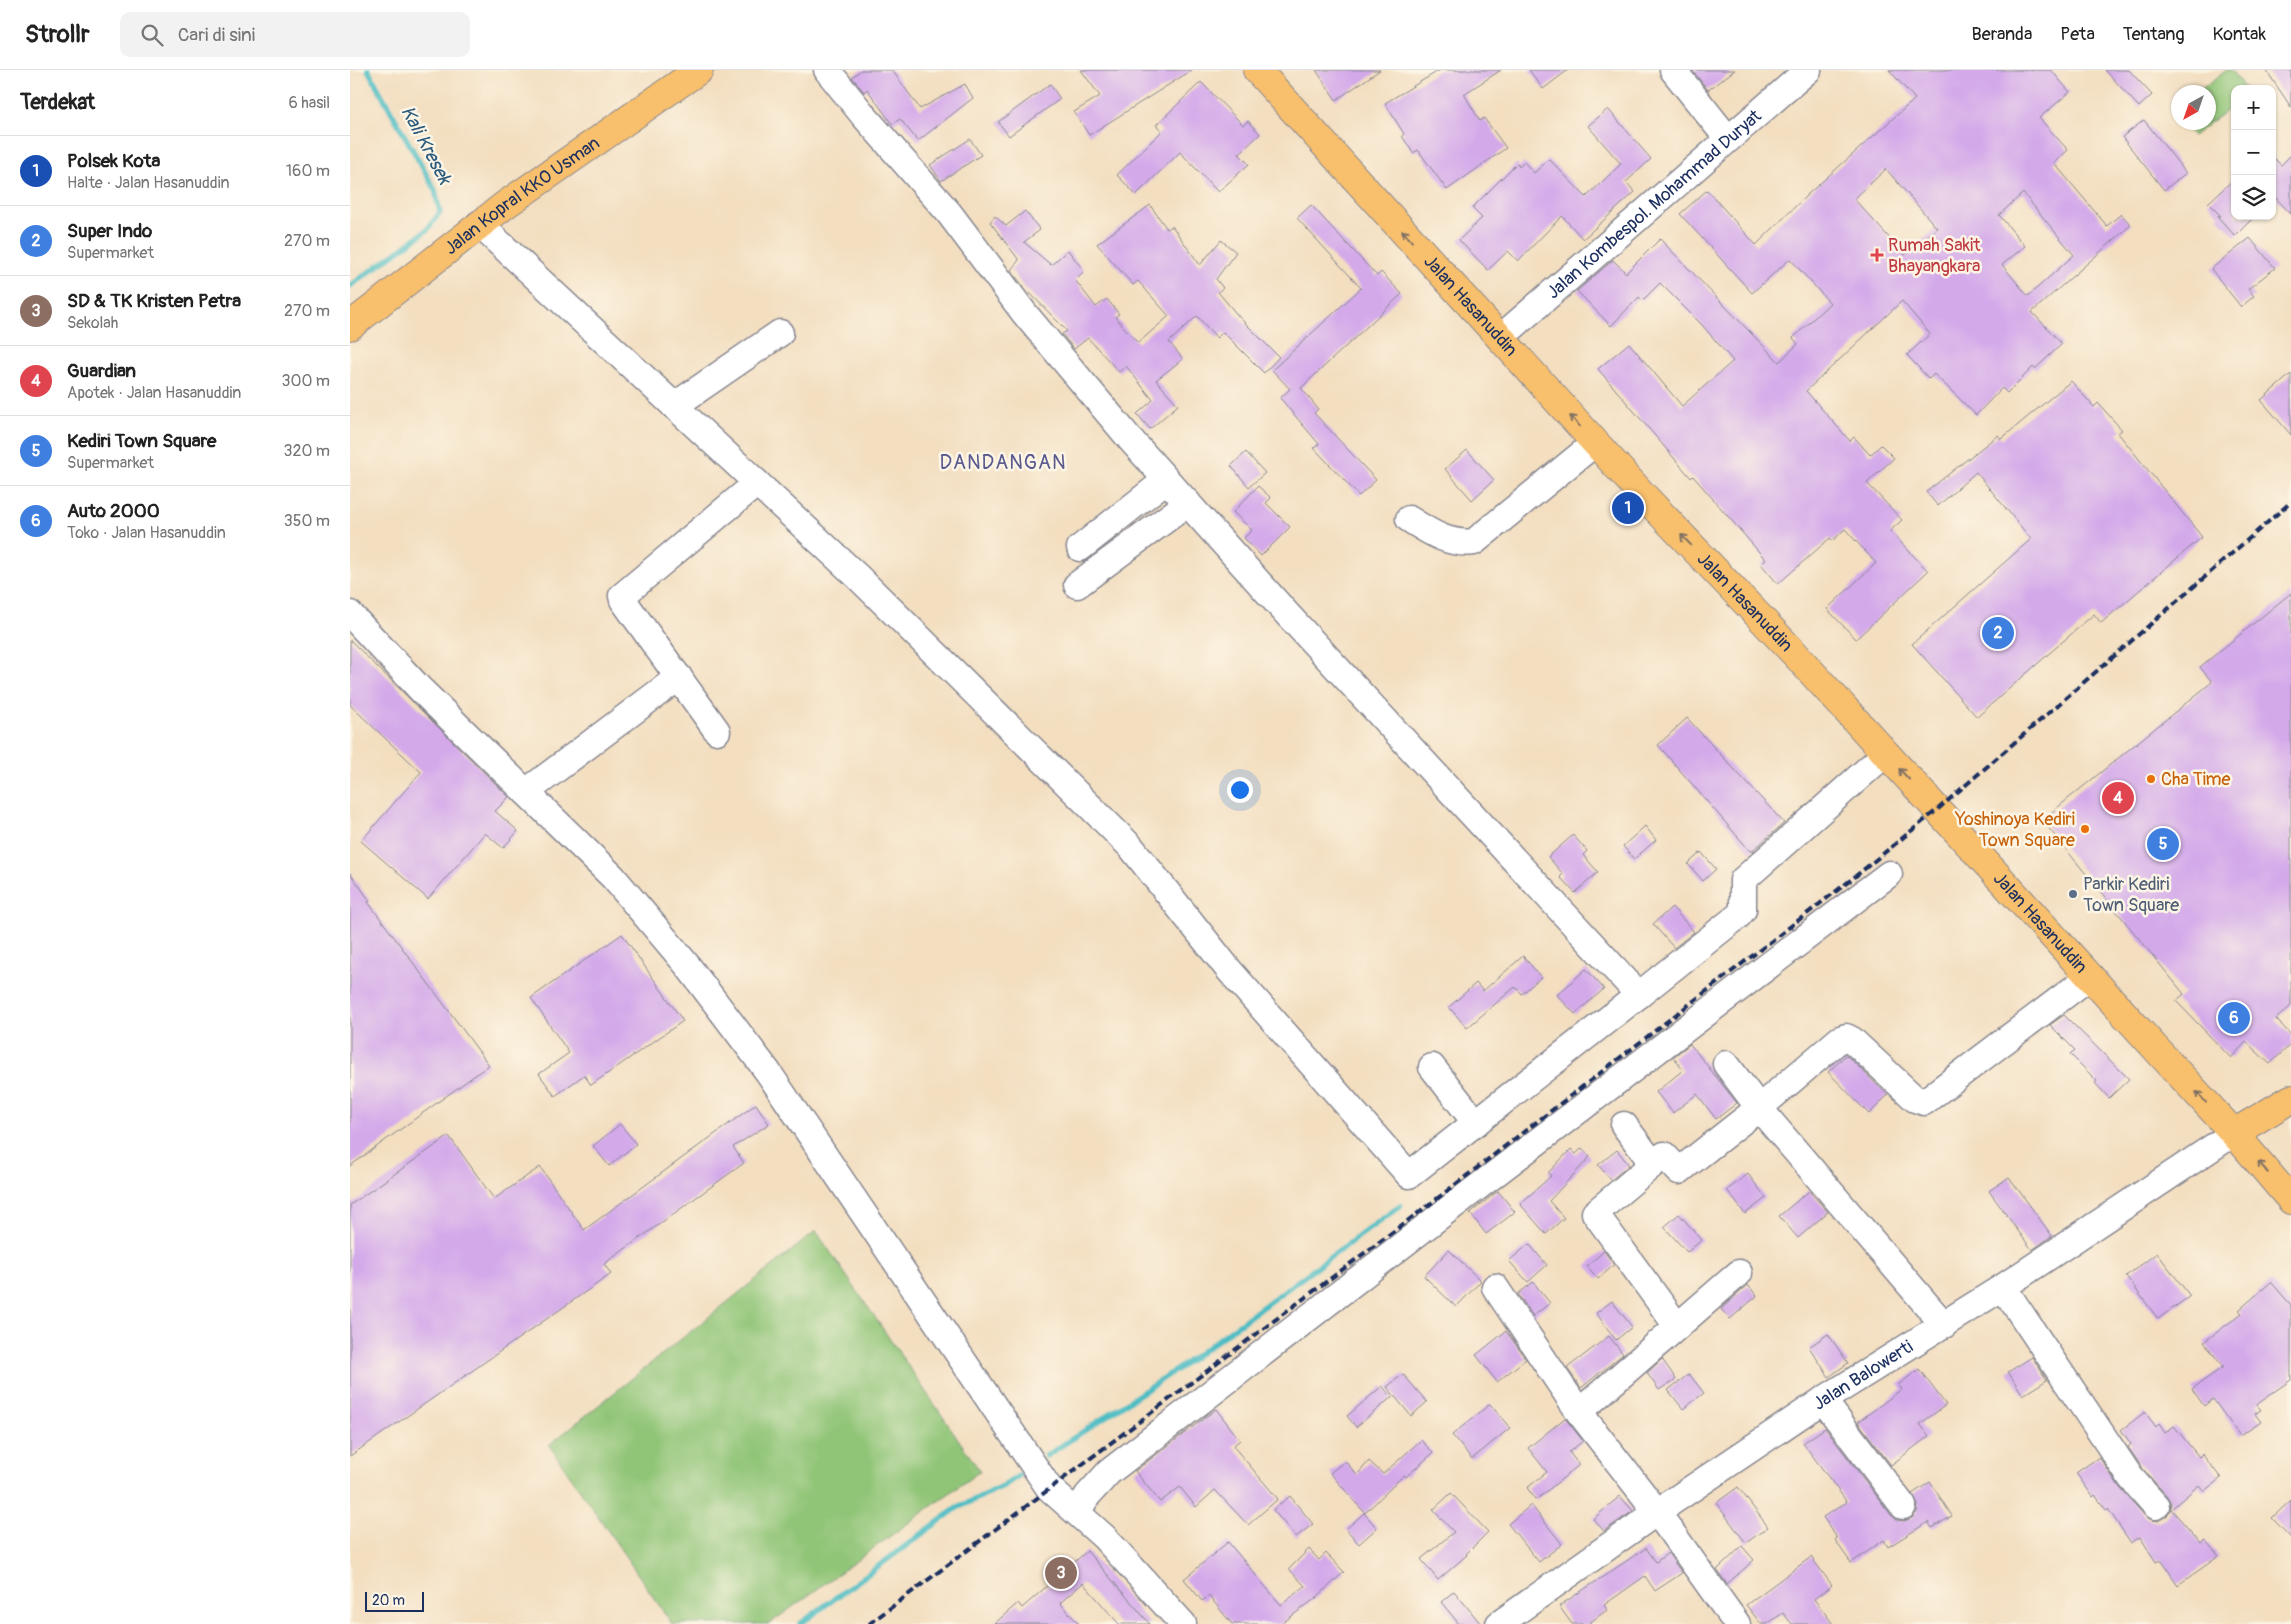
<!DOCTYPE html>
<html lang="id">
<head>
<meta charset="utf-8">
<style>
  body { margin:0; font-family:Pangolin,sans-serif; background:#f2f2f2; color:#222 }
  .controls { position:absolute; right:15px; top:15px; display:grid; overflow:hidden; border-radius:10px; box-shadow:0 1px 4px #0004 }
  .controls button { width:45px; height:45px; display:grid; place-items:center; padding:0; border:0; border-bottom:1px solid #e0e0e0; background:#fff; color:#222; font:25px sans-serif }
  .compass { position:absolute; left:1821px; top:15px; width:45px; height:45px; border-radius:50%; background:#fff; box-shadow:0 1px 4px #0004; rotate:220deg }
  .scale { position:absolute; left:15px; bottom:12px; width:59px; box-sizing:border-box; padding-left:5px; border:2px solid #1b2f5e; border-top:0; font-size:14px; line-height:18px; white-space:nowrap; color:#1b2f5e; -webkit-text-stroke:4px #fcf5e5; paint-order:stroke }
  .you { position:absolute; left:889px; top:719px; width:18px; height:18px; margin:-12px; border:4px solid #fff; border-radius:50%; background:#1a73e8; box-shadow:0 0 0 8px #1a73e833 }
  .badge { display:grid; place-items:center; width:32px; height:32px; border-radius:50%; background:#0b8043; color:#fff; font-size:16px; font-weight:700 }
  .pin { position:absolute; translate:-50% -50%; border:2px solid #fff; box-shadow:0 1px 5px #0006 }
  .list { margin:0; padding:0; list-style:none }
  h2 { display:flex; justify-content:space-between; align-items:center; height:65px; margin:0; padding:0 20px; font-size:21px }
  h2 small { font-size:16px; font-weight:400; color:#767676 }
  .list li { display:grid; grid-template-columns:32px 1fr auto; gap:15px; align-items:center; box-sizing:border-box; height:70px; padding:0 20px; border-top:1px solid #e0e0e0 }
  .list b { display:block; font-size:19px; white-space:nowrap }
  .list p { margin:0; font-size:16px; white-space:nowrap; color:#767676 }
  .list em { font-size:16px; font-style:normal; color:#767676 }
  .icon { flex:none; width:28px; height:28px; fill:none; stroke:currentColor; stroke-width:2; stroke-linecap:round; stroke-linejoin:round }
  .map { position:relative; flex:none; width:1941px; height:1554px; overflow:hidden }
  header { display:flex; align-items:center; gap:30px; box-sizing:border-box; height:70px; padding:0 25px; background:#fff; border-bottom:1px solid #e0e0e0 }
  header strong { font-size:24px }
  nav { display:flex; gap:28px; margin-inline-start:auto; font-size:18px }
  .search { width:350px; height:45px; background:#f2f2f2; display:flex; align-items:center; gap:12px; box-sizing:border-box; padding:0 18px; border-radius:10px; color:#767676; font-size:19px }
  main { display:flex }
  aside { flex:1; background:#fff }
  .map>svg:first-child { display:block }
</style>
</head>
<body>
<header>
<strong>Strollr</strong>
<div class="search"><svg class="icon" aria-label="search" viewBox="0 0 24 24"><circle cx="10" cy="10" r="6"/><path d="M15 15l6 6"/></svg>Cari di sini</div>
<nav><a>Beranda</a><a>Peta</a><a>Tentang</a><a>Kontak</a></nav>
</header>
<main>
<aside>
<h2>Terdekat<small>6 hasil</small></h2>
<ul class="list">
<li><span class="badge" style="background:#1a4fb4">1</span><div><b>Polsek Kota</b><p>Halte · Jalan Hasanuddin</p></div><em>160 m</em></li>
<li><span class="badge" style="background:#3f7fe0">2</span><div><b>Super Indo</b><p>Supermarket</p></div><em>270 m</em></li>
<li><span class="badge" style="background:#8d6e63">3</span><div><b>SD &amp; TK Kristen Petra</b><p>Sekolah</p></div><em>270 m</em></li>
<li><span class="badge" style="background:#e0444e">4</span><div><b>Guardian</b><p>Apotek · Jalan Hasanuddin</p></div><em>300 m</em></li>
<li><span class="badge" style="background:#3f7fe0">5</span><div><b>Kediri Town Square</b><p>Supermarket</p></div><em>320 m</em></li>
<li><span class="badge" style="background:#3f7fe0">6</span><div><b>Auto 2000</b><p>Toko · Jalan Hasanuddin</p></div><em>350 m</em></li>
</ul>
</aside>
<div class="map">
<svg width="1941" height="1554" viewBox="0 0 1941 1554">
  <rect width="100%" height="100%" fill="#fcf5e5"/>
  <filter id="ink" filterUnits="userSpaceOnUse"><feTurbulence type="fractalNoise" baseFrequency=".02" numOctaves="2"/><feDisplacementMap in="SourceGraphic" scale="10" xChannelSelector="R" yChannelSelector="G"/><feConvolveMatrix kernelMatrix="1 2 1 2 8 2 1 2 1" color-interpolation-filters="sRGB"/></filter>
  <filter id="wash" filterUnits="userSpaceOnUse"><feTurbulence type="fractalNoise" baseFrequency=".0096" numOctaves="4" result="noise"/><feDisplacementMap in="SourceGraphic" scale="20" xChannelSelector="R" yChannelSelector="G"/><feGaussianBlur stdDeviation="1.12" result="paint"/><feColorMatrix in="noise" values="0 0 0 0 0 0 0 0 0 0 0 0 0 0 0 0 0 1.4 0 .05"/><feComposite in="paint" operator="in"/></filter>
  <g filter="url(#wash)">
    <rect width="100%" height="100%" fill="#f3dec0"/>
    <g fill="#90c577" stroke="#567a6a">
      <polygon points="1877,0 1881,0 1895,19 1885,19 1885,34 1843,66 1833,53 1858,52 1858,22 1847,22"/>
      <polygon points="466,1161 630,1401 419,1554 322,1554 199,1375"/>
    </g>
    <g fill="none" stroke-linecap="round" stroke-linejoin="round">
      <g stroke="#4ebdc4" stroke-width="5.5">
        <polyline points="0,216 77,160 90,142 85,120 18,0"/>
        <polyline points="696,1386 832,1296 1050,1136"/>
        <polyline points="450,1554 607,1438 655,1415 670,1405"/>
      </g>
    </g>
    <g id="blocks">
      <g fill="#d3a9ea" fill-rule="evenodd">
        <polygon points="511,0 542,0 570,39 615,14 623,28 568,71 550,49 542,54 517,19 514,22 502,7"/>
        <polygon points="731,0 842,0 739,65 724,42 750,26"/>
        <polygon points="966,0 1030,0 986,30"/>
        <polygon points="1090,0 1151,0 1114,24 1130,51 1134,48 1156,78 1097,120 1068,80 1063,83 1052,66 1054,64 1035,33"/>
        <polygon points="1179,0 1218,0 1193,19"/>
        <polygon points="1342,0 1385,0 1358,20"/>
        <path d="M1539 0H1701L1720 22 1689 48 1718 80 1704 93 1757 156 1771 144 1781 155 1682 242 1712 274 1685 299 1683 297 1657 323 1652 318 1626 345 1584 304 1579 309 1557 285 1580 264 1552 231 1456 321 1500 371 1504 367 1520 385 1531 375 1544 388 1517 413 1552 450 1540 461 1578 501 1506 569 1477 539 1526 493 1495 459 1482 471 1480 468 1428 514 1411 494 1416 490 1343 406 1341 408 1248 299 1279 273 1332 336 1383 291 1352 255 1310 213 1292 231 1289 227 1261 256 1227 221 1263 190 1276 203 1310 169 1429 292 1448 274 1443 268 1480 233 1440 189 1402 223 1330 144 1357 120 1406 175 1457 125 1565 29ZM1536 99 1587 158 1555 185 1504 129ZM1673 123 1724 185 1678 226 1652 195 1675 176 1649 145Z"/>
        <polygon points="1755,0 1779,0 1802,25 1789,37"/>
        <polygon points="1916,0 1941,0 1941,37"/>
        <polygon points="851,12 893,55 898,51 910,64 889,84 899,94 868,122 830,82 786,125 767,105 812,61 806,55"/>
        <polygon points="700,14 710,29 659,66 648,52"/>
        <polygon points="1258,39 1301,89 1276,112 1285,122 1233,169 1212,146 1168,191 1158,181 1138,200 1109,170 1132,148 1122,138 1167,93 1169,97 1174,92 1184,103 1199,89 1236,127 1271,94 1238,56"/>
        <polygon points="1794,50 1836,103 1814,120 1772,67"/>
        <polygon points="620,69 631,85 591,111 580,95"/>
        <polygon points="1941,85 1941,144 1922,124 1922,86 1931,95"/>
        <polygon points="1885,108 1885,146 1905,146 1885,166 1867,146 1871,146 1858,133"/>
        <polygon points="800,135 817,159 822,156 850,195 871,170 886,182 866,209 873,218 868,222 889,247 929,287 914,303 873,262 867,268 847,246 819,272 833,289 806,310 828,335 800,359 787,344 803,330 776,296 769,302 738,268 724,279 712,264 717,261 673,216 661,200 669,190 640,152 645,146 656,156 675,141 690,160 674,172 701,195 718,180 734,201 725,210 746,237 757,229 769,244 765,247 788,273 819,246 788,211 783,215 747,174"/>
        <polygon points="961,135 1027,206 1031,202 1052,224 951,318 968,339 964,343 1026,410 1009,426 964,378 969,374 930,328 940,319 922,300 1011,218 947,148"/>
        <polygon points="1900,168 1925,198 1898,219 1904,226 1891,237 1861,199"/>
        <polygon points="1941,304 1941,365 1911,330"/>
        <polygon points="1721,311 1744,337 1748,333 1772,360 1768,363 1852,467 1751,553 1744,544 1627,647 1562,574 1681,469 1626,402 1588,436 1576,422 1648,365 1651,369"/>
        <polygon points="1117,380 1144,410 1122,430 1095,399"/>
        <polygon points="896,382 915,403 899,417 881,396"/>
        <polygon points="908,416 921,428 916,433 940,457 911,486 894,468 902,460 883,442"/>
        <polygon points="1941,523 1941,936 1926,949 1941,965 1941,974 1920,994 1896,972 1881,988 1826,931 1834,924 1692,750 1862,612 1850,597"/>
        <polygon points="0,570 159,727 145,741 168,761 153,778 135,763 78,829 11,771 71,702 0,635"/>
        <polygon points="1337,648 1434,753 1401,782 1308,675"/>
        <polygon points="1295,756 1306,770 1284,789 1273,776"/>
        <polygon points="1223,765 1237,781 1233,785 1248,802 1225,823 1210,807 1213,804 1198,787"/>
        <polygon points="1351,782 1366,799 1353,811 1338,794"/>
        <polygon points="0,803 20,831 18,832 139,995 0,1096"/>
        <polygon points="1322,837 1344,862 1324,878 1303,854"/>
        <polygon points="272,864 333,951 241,1015 234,1005 205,1026 189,1004 219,983 181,928"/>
        <polygon points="1173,886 1191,907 1172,924 1165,917 1117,958 1099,937 1126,913 1133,921"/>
        <polygon points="1236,899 1254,919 1225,944 1207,925"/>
        <polygon points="1714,945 1779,1009 1759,1028 1745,1013 1747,1011 1720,984 1725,980 1700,955"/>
        <polygon points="1340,974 1387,1033 1366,1049 1347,1024 1323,1043 1306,1022 1333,1000 1323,987"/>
        <polygon points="1496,985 1538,1025 1519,1044 1478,1002"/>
        <polygon points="406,1034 419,1054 383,1077 394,1093 254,1194 261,1204 0,1386 0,1135 99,1066 144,1129 190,1097 234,1160"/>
        <polygon points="270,1054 286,1074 259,1096 243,1076"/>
        <polygon points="1232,1078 1240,1087 1199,1131 1214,1148 1196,1164 1170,1134 1201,1106 1198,1103 1221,1079 1226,1084"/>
        <polygon points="1267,1080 1279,1095 1261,1110 1248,1095"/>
        <polygon points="1398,1104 1416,1128 1395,1144 1377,1120"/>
        <polygon points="1659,1107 1702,1166 1682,1180 1639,1121"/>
        <polygon points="1148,1121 1165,1142 1136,1164 1120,1143"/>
        <polygon points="1459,1121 1478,1142 1448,1168 1429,1146"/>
        <polygon points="1329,1144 1352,1170 1337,1182 1314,1157"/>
        <polygon points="1179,1174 1197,1195 1178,1212 1159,1191"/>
        <polygon points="1099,1180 1131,1211 1106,1237 1074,1206"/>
        <polygon points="1254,1181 1264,1195 1248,1209 1237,1196"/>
        <polygon points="1807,1183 1840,1226 1808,1249 1776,1206"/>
        <polygon points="1183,1212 1200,1233 1183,1246 1168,1224"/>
        <polygon points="1921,1212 1941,1235 1941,1310 1906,1334 1911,1340 1905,1344 1911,1352 1890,1366 1863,1329 1854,1336 1842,1319 1873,1297 1854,1272 1892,1243 1889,1240"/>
        <polygon points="1398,1215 1407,1226 1380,1249 1371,1239"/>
        <polygon points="1262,1231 1282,1257 1266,1270 1246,1243"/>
        <polygon points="1156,1261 1176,1289 1147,1312 1126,1285"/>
        <polygon points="1478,1264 1498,1293 1479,1307 1459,1277"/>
        <polygon points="1259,1266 1273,1284 1231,1318 1217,1298"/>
        <polygon points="1682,1287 1697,1310 1673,1325 1658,1302"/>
        <polygon points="1312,1289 1326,1309 1309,1320 1297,1303"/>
        <polygon points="1569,1299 1596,1335 1570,1354 1579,1366 1541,1395 1508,1352 1552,1319 1548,1315"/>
        <polygon points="1053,1304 1077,1332 1061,1346 1037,1317"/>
        <polygon points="1339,1304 1354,1323 1333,1339 1318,1320"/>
        <polygon points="1032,1316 1042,1327 1006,1357 997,1346"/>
        <polygon points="1140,1334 1160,1358 1122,1389 1102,1365"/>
        <polygon points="866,1339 890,1370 883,1376 928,1429 898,1455 865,1420 846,1437 830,1417 810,1432 785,1401"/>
        <polygon points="1795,1342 1806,1357 1809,1354 1815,1363 1824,1356 1849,1387 1852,1384 1871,1408 1854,1421 1849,1415 1821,1439 1851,1473 1855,1470 1869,1486 1828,1515 1811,1490 1806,1492 1790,1467 1781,1473 1758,1439 1756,1440 1745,1425 1743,1427 1726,1403 1749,1387 1770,1418 1795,1446 1802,1450 1809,1451 1816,1447 1820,1440 1821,1433 1817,1426 1793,1399 1778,1377 1781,1374 1771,1360"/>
        <polygon points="1215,1348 1233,1371 1219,1382 1229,1395 1186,1430 1177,1418 1197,1402 1178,1378"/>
        <polygon points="1475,1358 1541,1445 1547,1450 1554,1451 1562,1448 1567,1442 1568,1435 1562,1424 1580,1412 1602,1446 1582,1458 1578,1452 1538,1477 1534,1470 1501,1493 1485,1470 1487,1468 1473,1447 1497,1432 1453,1373"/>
        <polygon points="1071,1370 1083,1383 1056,1407 1054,1405 1015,1443 980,1403 995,1391 1007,1405 1019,1391 1033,1404"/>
        <polygon points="1388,1417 1418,1457 1396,1473 1366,1433"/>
        <polygon points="1101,1423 1138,1462 1116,1484 1117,1485 1088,1510 1071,1489 1104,1462 1083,1440"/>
        <polygon points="940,1426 963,1454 946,1467 923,1440"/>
        <polygon points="1270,1426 1283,1441 1254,1461 1243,1449"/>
        <polygon points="1941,1430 1941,1468 1922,1448"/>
        <polygon points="1181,1435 1212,1474 1189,1492 1158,1454"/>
        <polygon points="1014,1443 1027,1458 1009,1474 996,1459"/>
        <polygon points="878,1472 931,1535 955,1516 939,1499 959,1479 969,1490 976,1483 994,1502 966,1528 931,1554 882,1554 859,1526 852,1531 834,1509"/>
        <polygon points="1392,1476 1404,1490 1377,1514 1367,1500"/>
        <polygon points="1296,1478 1306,1492 1318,1483 1332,1503 1305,1521 1295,1506 1254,1535 1257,1540 1238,1554 1222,1554 1209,1536"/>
        <polygon points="737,1481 800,1554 769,1554 733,1513 710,1533 729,1554 644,1554 668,1533 672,1538"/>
        <polygon points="1461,1487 1482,1515 1464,1529 1483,1554 1442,1554 1433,1543 1417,1554 1411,1554 1396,1535"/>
        <polygon points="1104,1521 1131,1554 1109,1554 1091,1532"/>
      </g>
    </g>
  </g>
  <g filter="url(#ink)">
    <use href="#blocks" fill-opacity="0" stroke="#87868f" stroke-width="1"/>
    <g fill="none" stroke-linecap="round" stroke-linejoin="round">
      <defs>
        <g id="minor">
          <polyline points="1323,0 1378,69"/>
          <polyline points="129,154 508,507 781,777 879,900 1059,1105 1289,925 938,545 780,369 675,244 599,143 514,46 477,0"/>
          <path id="s1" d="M1150 268 1458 0"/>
          <polyline points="324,336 430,263"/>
          <path d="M1059 449C1080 462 1098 475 1124 472L1245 373"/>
          <polyline points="730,478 816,410"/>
          <polyline points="727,515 838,433"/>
          <polyline points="0,544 71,620 263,807 337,895 418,1002 699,1418 754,1467 833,1554"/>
          <polyline points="367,661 273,530 272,526 407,413"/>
          <polyline points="176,722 329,607"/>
          <polyline points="1289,925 1388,846 1393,840 1393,810 1535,684"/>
          <polyline points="1082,997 1126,1053"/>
          <polyline points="1274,1055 1303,1094"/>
          <polyline points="1145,1217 1229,1342 1307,1442 1387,1554"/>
          <polyline points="1653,1217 1781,1408 1806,1436"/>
          <polyline points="1594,1255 1409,1038 1490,969 1496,967 1502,970 1565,1029 1574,1032 1739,907"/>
          <polyline points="1327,1256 1245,1143 1314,1085 1329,1101 1409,1038 1376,994"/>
          <polyline points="1473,1330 1553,1436"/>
          <polyline points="1229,1342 1389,1203"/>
          <polyline points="727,1442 738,1425 759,1402 1095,1142 1539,804"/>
          <path id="s2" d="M1149 1554 1307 1442 1473 1330 1653 1217 1884 1063"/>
        </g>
        <g id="major">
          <path id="s3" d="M907 0 1292 424 1444 583 1819 993 1884 1063 1941 1130"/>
          <path id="s4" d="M0 256 155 135 349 0"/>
          <polyline points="1884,1063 1941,1029"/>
        </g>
      </defs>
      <use href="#minor" stroke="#87868f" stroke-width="29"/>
      <use href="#major" stroke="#87868f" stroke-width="30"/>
      <use href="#minor" stroke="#fff" stroke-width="26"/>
      <use href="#major" stroke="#f8bf6c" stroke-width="28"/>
      <polyline stroke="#1b2f5e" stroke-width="4" stroke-dasharray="8 4" stroke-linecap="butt" points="519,1554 1084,1131 1502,809 1587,740 1941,432"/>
    </g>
    <defs><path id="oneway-shaft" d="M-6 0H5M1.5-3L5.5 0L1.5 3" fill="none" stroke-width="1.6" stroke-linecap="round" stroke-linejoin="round" transform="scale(1.25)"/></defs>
    <g stroke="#7e7064">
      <use href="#oneway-shaft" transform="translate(1057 166) rotate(-132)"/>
      <use href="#oneway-shaft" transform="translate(1225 351) rotate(-132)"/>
      <use href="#oneway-shaft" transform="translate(1336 470) rotate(-134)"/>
      <use href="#oneway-shaft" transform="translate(1554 704) rotate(-133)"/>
      <use href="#oneway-shaft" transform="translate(1851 1027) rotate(-132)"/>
      <use href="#oneway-shaft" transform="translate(1913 1097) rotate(-130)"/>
    </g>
  </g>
  <path fill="#e0444e" stroke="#fcf5e5" stroke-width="2" d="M1524.5 177.5h5v5h5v5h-5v5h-5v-5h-5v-5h5z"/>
  <g fill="#e8710a" stroke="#fcf5e5" stroke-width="2">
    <circle cx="1801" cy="709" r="5"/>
    <circle cx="1735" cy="759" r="5"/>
  </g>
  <circle fill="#5c6f8a" stroke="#fcf5e5" stroke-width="2" cx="1723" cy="824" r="5"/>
  <g text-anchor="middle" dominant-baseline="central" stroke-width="5" stroke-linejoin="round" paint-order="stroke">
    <g font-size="18" fill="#1b2f5e" stroke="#fcf5e5">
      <text stroke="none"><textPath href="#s4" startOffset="216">Jalan Kopral KKO Usman</textPath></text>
      <text stroke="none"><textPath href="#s1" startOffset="204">Jalan Kombespol. Mohammad Duryat</textPath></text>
      <text stroke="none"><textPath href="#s3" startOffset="318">Jalan Hasanuddin</textPath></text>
      <text stroke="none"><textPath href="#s3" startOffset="722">Jalan Hasanuddin</textPath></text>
      <text stroke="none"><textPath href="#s3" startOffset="1158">Jalan Hasanuddin</textPath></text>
      <text stroke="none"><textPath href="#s2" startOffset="441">Jalan Balowerti</textPath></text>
    </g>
    <g font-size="18" fill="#be3a42" stroke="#fcf5e5" text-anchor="start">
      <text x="1538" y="175">Rumah Sakit<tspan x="1538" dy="21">Bhayangkara</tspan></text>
    </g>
    <g font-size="18" fill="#c56008" stroke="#fcf5e5" text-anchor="start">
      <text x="1811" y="709">Cha Time</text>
      <text x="1725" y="749" text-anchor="end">Yoshinoya Kediri<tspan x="1725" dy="21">Town Square</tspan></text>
    </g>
    <g font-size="18" fill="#4e5e75" stroke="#fcf5e5" text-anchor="start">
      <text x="1733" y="814">Parkir Kediri<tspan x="1733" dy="21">Town Square</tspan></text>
    </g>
    <g font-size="19" font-style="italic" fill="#2a5a7d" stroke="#fcf5e5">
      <text transform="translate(76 75) rotate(62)">Kali Kresek</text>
    </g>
    <g font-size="20" letter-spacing="1" fill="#5b5a8f" stroke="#fcf5e5">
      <text x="653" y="392">DANDANGAN</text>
    </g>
  </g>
</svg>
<div class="controls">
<button>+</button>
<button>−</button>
<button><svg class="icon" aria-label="layers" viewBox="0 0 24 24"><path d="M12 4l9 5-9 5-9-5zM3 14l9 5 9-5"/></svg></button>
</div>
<svg class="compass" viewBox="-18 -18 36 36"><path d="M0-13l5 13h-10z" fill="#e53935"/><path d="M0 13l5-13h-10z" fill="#767676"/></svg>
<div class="scale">20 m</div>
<div class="you"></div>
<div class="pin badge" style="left:1278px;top:438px;background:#1a4fb4">1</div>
<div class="pin badge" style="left:1648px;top:563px;background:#3f7fe0">2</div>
<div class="pin badge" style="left:711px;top:1503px;background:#8d6e63">3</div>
<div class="pin badge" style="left:1768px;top:728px;background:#e0444e">4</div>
<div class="pin badge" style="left:1813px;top:774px;background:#3f7fe0">5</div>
<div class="pin badge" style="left:1884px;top:948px;background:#3f7fe0">6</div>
</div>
</main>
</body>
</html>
